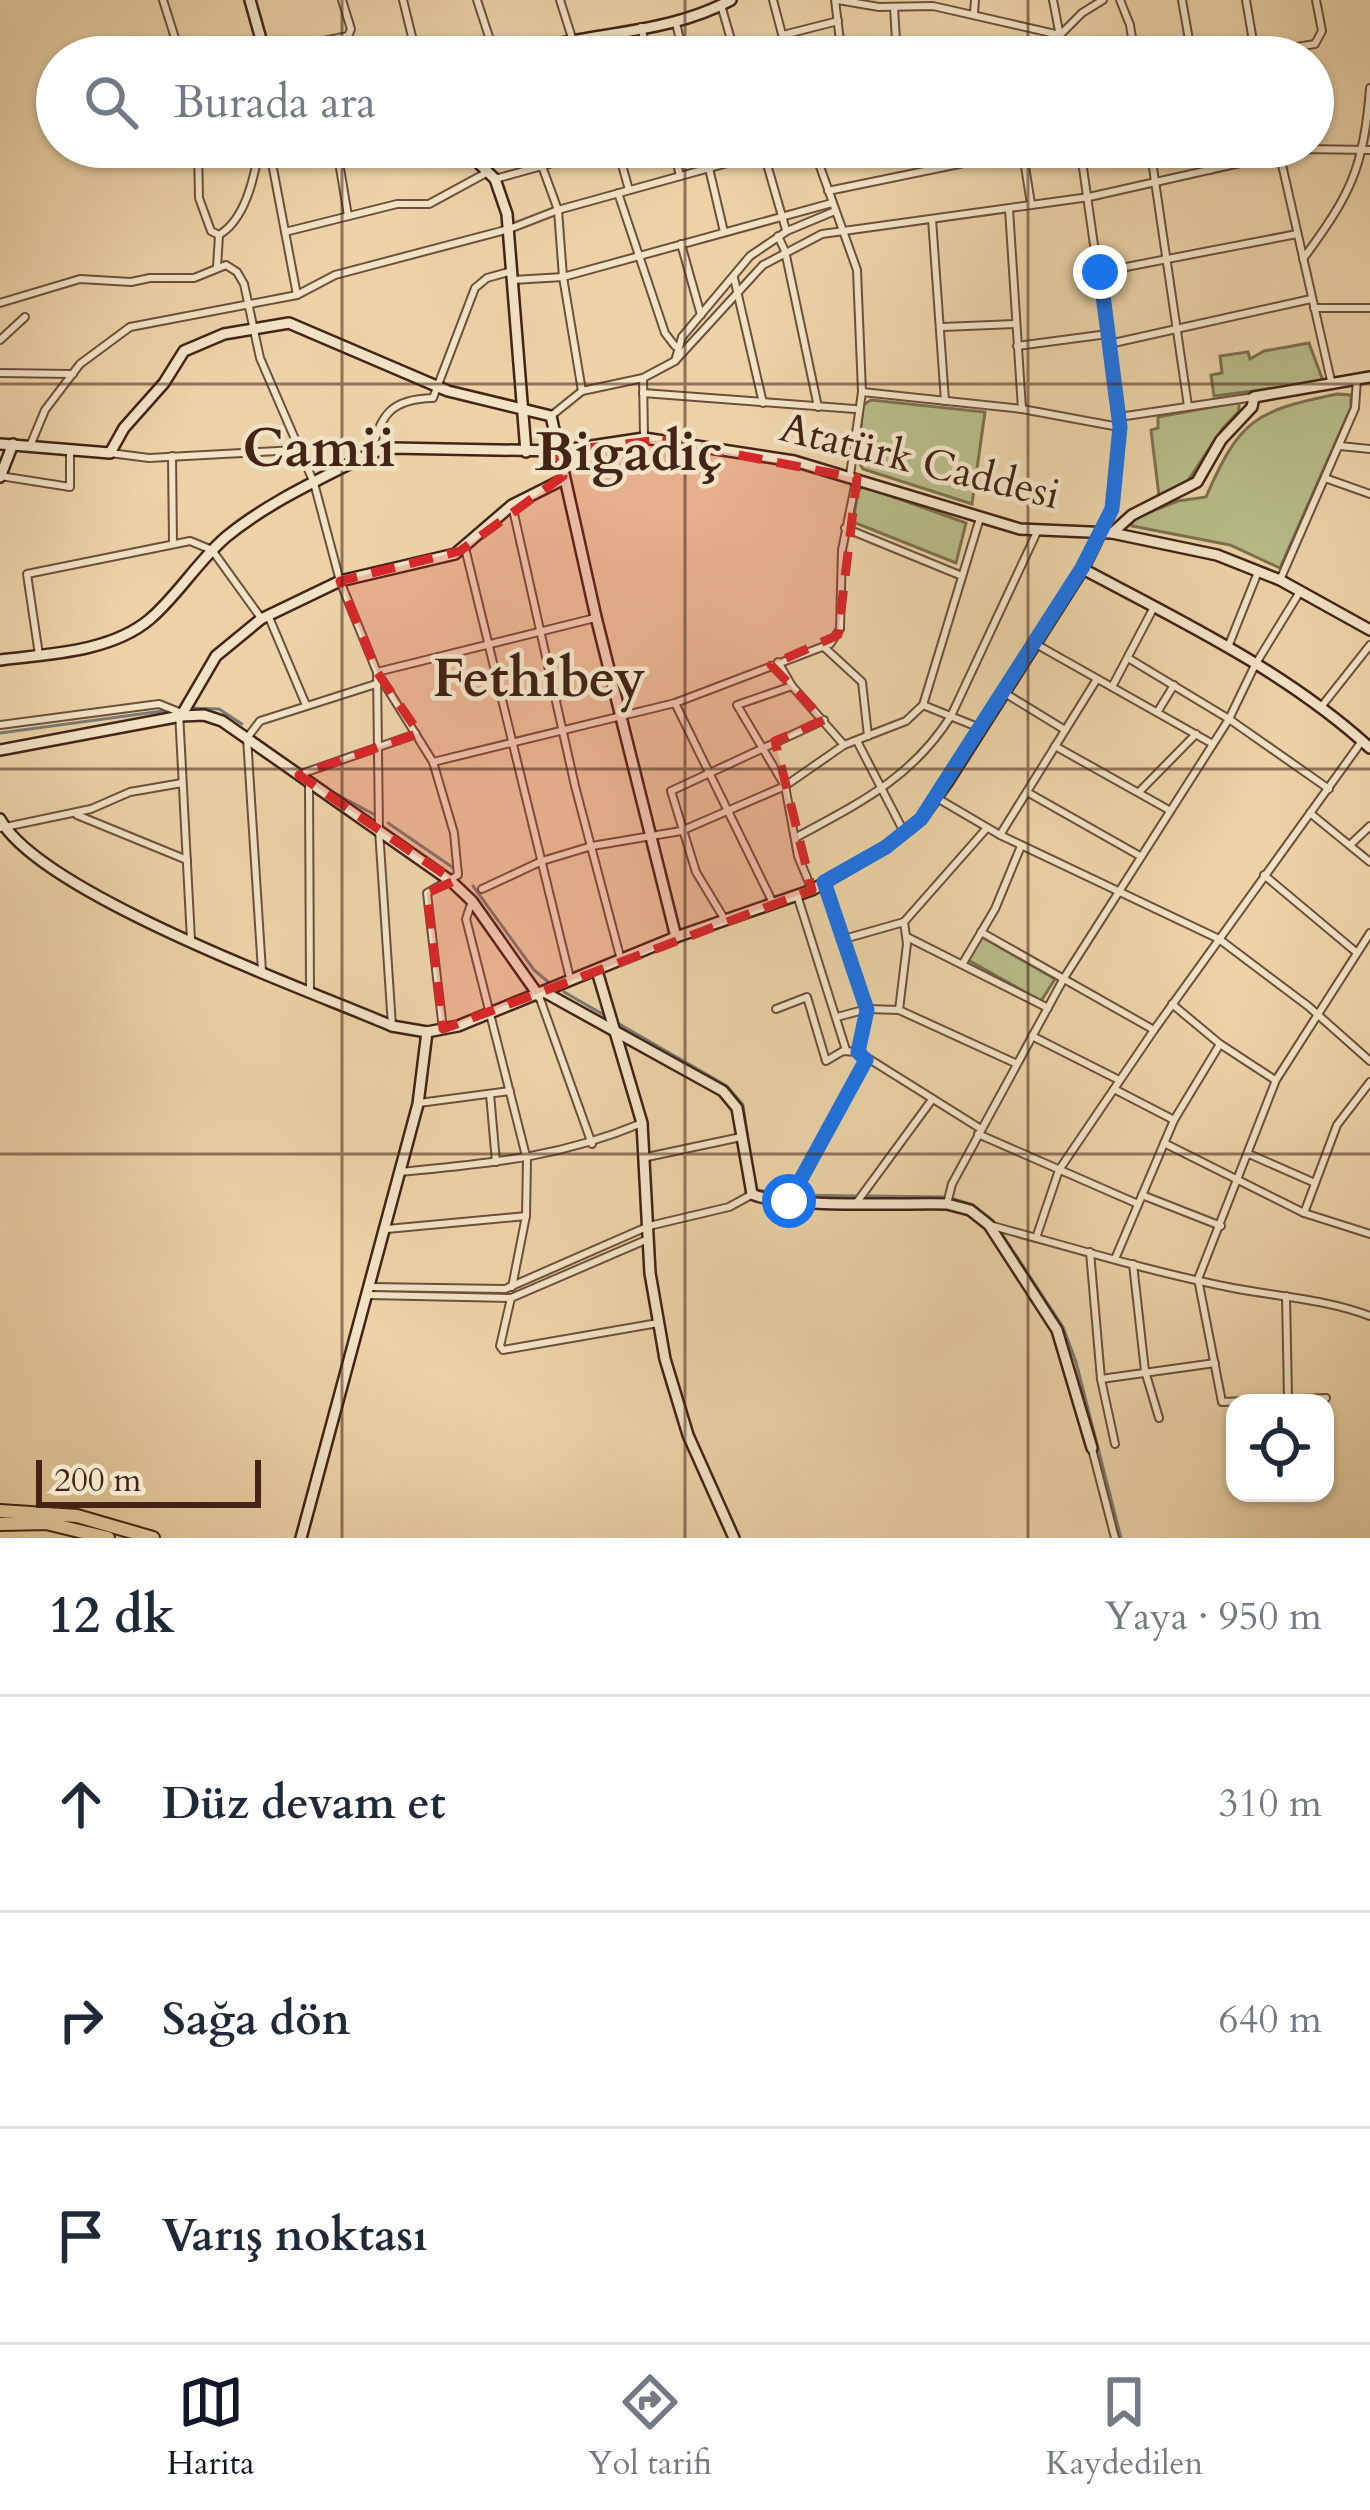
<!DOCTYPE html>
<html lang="tr">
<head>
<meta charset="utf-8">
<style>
  body { margin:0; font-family:Cardo,serif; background:#f6f6f7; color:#1f2937 }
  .controls { position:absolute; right:36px; bottom:36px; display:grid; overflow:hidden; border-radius:24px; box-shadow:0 3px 9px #0004 }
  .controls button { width:108px; height:108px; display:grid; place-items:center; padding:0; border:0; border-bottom:3px solid #e0e1e3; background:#fff; color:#1f2937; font:60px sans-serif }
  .scale { position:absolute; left:36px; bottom:30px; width:225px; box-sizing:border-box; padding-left:12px; border:6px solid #432415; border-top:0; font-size:33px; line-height:42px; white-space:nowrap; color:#432415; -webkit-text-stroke:9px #f2e2c6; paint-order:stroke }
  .stop { position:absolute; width:36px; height:36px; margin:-27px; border:9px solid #1a73e8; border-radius:50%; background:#fff }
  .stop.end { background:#1a73e8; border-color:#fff; box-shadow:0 3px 12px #0008 }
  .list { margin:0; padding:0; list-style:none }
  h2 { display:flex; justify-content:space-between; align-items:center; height:156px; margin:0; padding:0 48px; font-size:51px }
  h2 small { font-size:39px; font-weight:400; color:#747a83 }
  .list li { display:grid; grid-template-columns:78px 1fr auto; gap:36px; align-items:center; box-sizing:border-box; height:216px; padding:0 48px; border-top:3px solid #e0e1e3 }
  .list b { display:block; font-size:45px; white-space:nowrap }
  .list em { font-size:39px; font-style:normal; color:#747a83 }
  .icon { flex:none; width:66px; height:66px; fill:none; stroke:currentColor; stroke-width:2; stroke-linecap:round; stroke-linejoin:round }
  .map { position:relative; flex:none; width:1370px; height:1538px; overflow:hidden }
  .search { position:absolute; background:#fff; box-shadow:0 3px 9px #0004; left:36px; right:36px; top:36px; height:132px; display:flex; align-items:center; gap:30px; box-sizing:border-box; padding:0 42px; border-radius:66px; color:#747a83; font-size:45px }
  .sheet { height:804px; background:#fff }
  nav { display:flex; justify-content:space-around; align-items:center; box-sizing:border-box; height:168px; border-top:3px solid #e0e1e3; background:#fff; font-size:33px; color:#747a83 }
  nav a { display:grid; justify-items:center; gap:6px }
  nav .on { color:#111827 }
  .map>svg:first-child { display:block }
</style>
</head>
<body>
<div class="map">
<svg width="1370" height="1538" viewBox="0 0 1370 1538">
  <rect width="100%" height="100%" fill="#ebd3a7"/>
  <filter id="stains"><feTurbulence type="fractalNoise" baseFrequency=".00167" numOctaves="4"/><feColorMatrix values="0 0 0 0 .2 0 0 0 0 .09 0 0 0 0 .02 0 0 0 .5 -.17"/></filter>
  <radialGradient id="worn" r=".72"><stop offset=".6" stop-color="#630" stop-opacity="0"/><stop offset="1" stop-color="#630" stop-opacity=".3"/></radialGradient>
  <g fill="#b6bc88" stroke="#7c704e" stroke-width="3">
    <polygon points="1309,343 1322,378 1319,383 1214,396 1211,375 1222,373 1220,356 1248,352 1250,359 1264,351"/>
    <path d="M1337 394 1351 395V407L1280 568 1230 545 1132 526V519L1178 501 1206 497C1240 419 1255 411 1337 394Z"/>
    <polygon points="871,400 985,412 972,504 863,469 858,461 863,405"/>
    <polygon points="1239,402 1239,411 1223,428 1187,482 1159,496 1151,430 1158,428 1158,417"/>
    <polygon points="863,486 966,523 956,563 853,522 858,491"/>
    <polygon points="982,937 1055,979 1041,1001 968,960"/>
  </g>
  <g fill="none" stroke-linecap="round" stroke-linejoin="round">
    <g stroke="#797b74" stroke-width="3">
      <polyline points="191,708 219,709 242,724"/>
      <polyline points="0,733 170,710"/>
      <polyline points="327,789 377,816"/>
      <polyline points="388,823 455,869"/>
      <polyline points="473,886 534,970 552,985"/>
      <polyline points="564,992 606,1016"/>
      <polyline points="614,1021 727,1086 743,1105 750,1155"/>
      <polyline points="753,1177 757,1190 789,1195"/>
      <polyline points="799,1195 855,1196"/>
      <polyline points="869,1196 946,1197"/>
      <polyline points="954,1199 973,1205 993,1221"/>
      <polyline points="1002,1234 1063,1327 1076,1362 1121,1538"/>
    </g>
    <defs>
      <g id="street">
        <polyline points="163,0 181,57"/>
        <polyline points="403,0 417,57"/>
        <polyline points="477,0 492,46 502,57"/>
        <polyline points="560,0 573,41"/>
        <polyline points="773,0 788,57"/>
        <polyline points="835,0 842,57"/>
        <polyline points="838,0 879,7 933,6 1060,35 1082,13 1103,0"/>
        <polyline points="1053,0 1064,57"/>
        <polyline points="1120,0 1130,25 1135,57"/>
        <polyline points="1182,0 1192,57"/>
        <polyline points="1246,0 1255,53"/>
        <polyline points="721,5 736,57"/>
        <polyline points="894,7 897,57"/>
        <polyline points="974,13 975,0"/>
        <polyline points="676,23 684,57"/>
        <polyline points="641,27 649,57"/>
        <polyline points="783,35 838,21"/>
        <polyline points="587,38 592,57"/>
        <polyline points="265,53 348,36 351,29 342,0"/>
        <polyline points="1235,57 1315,44 1322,31 1316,0"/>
        <path d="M198 147 199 198 211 231 219 235C246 219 254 177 260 147"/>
        <polyline points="535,147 558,210 563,277 582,391"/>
        <polyline points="617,147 629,190"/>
        <polyline points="673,147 680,176"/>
        <polyline points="704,147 724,232"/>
        <polyline points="762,147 786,230"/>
        <polyline points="813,147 857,270 862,392 850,475"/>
        <polyline points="1022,147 1031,204"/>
        <polyline points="1080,147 1120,427 1112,509 1101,532"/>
        <polyline points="1150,147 1188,406"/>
        <polyline points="1207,147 1210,170"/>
        <polyline points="1278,147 1332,385"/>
        <polyline points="258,154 272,163 297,295"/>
        <polyline points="338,156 348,216"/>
        <polyline points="272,163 316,163 359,147"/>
        <polyline points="495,179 611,147"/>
        <polyline points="828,191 1022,151"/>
        <polyline points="618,193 665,333 675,346"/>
        <polyline points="1009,209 1022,409"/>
        <polyline points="932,219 945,401"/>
        <polyline points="285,232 397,204 429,204 486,173"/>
        <polyline points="778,236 785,251 818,407"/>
        <polyline points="681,244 701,315"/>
        <path d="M1303 259C1350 195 1364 169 1370 88"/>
        <polyline points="217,267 219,235"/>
        <polyline points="1100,272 1297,234"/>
        <polyline points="734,278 763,403"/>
        <polyline points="513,280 563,277 832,203"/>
        <polyline points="0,303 80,279 131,282 150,278 194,278 226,265 237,272 244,284 260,358 314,483 340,581 377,672 433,762 454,833 458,875 427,893 443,1029"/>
        <polyline points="1314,308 1370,308"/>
        <polyline points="942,327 1015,324"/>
        <polyline points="0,340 25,317"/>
        <polyline points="1109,344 1311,299"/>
        <polyline points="1017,346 1108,334"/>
        <polyline points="675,361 682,337 750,256 787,231 835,211"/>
        <polyline points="0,373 73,374"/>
        <polyline points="862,392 1022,409 1119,427"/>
        <polyline points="643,393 855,409"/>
        <polyline points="551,416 582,391 643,378"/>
        <polyline points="1119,417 1254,397"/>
        <polyline points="644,437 643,378 675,361 763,265 822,234 1089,197 1302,149 1370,150"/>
        <polyline points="30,446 45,410 80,364 130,327 297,295 335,275 509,229 558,210 785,147"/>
        <polyline points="1340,446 1370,449"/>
        <polyline points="110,453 149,458 297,450"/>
        <path d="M371 453C381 414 391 399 433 398L475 288 487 278 512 271"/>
        <polyline points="172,456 173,543"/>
        <polyline points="0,476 70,487 70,452"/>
        <polyline points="1325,478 1370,494"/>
        <polyline points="512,505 575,786 621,960"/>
        <polyline points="845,528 962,576"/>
        <polyline points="465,548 570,978"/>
        <polyline points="1280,580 1355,408 1357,379"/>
        <polyline points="268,615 306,705"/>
        <polyline points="1034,643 1211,743"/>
        <polyline points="1228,647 1258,572"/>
        <polyline points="825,648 862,682 868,736"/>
        <polyline points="39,655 27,574 190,541 212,550 261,618"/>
        <polyline points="1128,658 1229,719 1329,789"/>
        <polyline points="778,662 792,686 844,745 906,721 923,705 980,518"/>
        <polyline points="1112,687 1154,607"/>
        <polyline points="1003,692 1065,730"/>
        <polyline points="675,703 773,903"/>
        <polyline points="923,705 980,728"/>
        <polyline points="1321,707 1370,645"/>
        <polyline points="1158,711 1174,685"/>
        <polyline points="0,725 159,704 179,712 191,940"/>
        <polyline points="857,741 904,832"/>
        <polyline points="1055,746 1169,810"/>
        <polyline points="433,762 675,703 830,644 840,629 842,550 856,481"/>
        <polyline points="301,774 416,734"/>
        <polyline points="309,784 310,991"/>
        <polyline points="1027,792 1140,856"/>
        <polyline points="1139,792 1196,734"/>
        <polyline points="937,798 1000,835 1219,939 1308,1006 1370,1061"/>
        <polyline points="1310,813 1370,862"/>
        <polyline points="77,815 187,860"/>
        <polyline points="0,828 91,809 130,792 182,783"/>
        <polyline points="1000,835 1097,679"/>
        <path d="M795 838C859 803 911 779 951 716L1037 532"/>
        <polyline points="1351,844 1370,826"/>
        <polyline points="1264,875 1356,952"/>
        <polyline points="824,882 867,1009 858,1052 981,1129"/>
        <polyline points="482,889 542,861 592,846 681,831 785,786 737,705 792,686"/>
        <polyline points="812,890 798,856 785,786 844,745"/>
        <polyline points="797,895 846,1050"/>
        <polyline points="472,901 466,919 527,1160 526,1216 512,1287"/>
        <polyline points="725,920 696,872 671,791 824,720"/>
        <polyline points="981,932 1154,1030"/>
        <polyline points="907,937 1048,1008"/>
        <polyline points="844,939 904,922 986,829"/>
        <polyline points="963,963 995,909 1021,846"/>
        <polyline points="262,971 247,738 260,721 376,684"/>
        <polyline points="539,996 592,1144"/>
        <polyline points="1172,1004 1220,1044 1275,1080"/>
        <polyline points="776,1009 807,997 826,1061 843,1051 858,1052"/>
        <polyline points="899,1010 1015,1063"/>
        <polyline points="837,1017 867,1009 899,1010 907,944 904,922"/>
        <polyline points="392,1026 379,830 377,672 595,618"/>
        <polyline points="1032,1036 1119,1080"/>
        <polyline points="1114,1089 1174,1120"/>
        <polyline points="490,1094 496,1162"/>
        <polyline points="419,1103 510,1091"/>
        <polyline points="978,1134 1138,1204"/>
        <polyline points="1164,1143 1304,1213 1370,1234"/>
        <polyline points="1249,1154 1315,1183"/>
        <polyline points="647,1157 741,1137"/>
        <path d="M401 1172C490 1163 558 1158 642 1123"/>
        <polyline points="1142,1195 1221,1226"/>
        <polyline points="789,1201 866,1060"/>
        <polyline points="857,1202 931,1101"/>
        <polyline points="947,1204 952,1184 1064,978 1229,719 1255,665 1301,590"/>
        <polyline points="1304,1213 1337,1125 1370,1082"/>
        <path d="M989 1225C1070 1247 1151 1272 1233 1288 1280 1297 1325 1299 1370 1316"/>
        <polyline points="387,1229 526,1216"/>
        <polyline points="1036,1238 1059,1170 1154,1030 1362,741"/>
        <polyline points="648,1239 511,1298 500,1346 503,1350 658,1323"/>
        <polyline points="1090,1252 1101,1379 1115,1444"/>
        <polyline points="1115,1259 1174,1120 1220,1044"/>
        <polyline points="1133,1264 1145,1371 1159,1418"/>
        <polyline points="371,1287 505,1289 649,1226 729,1207 751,1195"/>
        <polyline points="369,1295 511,1298"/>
        <polyline points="1286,1296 1288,1398"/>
        <polyline points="1101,1379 1215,1363"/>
        <polyline points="1326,1398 1222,1402 1198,1279 1276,1080 1370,933"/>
        <polyline points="1092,1449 1115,1538"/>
      </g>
      <g id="secondary">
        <polyline points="250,0 266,57"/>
        <path d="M509 57C581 31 663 37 731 0"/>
        <polyline points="462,147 495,179 507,214 526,452"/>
        <polyline points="0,444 110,453 124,428 164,383 184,351 224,334 289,323 448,391 551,416 596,617 676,937"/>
        <polyline points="0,477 13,444"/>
        <polyline points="1112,533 1132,515 1197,482 1221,440 1252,407 1254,397 1370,377"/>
        <path d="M1083 569C1181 621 1287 672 1370 748"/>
        <path d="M0 660C49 654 111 652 150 619 178 595 198 561 226 537 268 502 323 478 371 453L391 448 558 451 644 438 794 461 1020 529 1112 533 1217 555 1280 580 1370 630"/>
        <polyline points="181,716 204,715 222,721 452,882 472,901 539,996"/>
        <polyline points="0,750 181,716 216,656 261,619 340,581 455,554 512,505 564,479"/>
        <path d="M0 819C41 894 306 989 392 1026L427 1032 458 1026 676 937 812 890 886 847 921 819 947 783 1083 569 1101 532"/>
        <polyline points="597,971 642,1123 650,1273 665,1359 688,1435 734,1538"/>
        <path d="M546 993 723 1091 737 1108 752 1194C780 1208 908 1203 947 1204L970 1210 989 1225 1057 1330 1092 1448"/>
        <polyline points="301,1538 418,1104 427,1032"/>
      </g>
      <g id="highway">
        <polyline points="0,1511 77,1516 153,1538"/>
        <polyline points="0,1524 46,1523 108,1538"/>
      </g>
    </defs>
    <use href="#street" stroke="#6d503a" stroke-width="10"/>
    <use href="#secondary" stroke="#432415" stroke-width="14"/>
    <use href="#highway" stroke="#432415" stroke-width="16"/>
    <use href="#street" stroke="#f2e2c6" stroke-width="6"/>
    <use href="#secondary" stroke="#f2e2c6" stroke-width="9"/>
    <use href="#highway" stroke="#ebd3a7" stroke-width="12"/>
  </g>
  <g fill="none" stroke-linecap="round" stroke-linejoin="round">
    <polyline stroke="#1a73e8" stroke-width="15" points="789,1201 866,1060 858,1052 867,1010 824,882 886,847 921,819 1082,568 1112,509 1120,427 1100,272"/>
  </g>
  <path fill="#d62828" fill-opacity="0.2" stroke="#d62828" stroke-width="9" stroke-dasharray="24 15" stroke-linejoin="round" d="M662 440 857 478 838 635 771 665 824 720 775 741 812 890 443 1029 427 893 454 881 299 775 419 733 377 672 340 581 460 551 563 476 558 451Z"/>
  <path fill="none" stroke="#432415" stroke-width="3" stroke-opacity="0.55" d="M342 0V57M685 0V57M1028 0V57M342 147V1538M685 147V1538M1028 147V1538M0 384H1370M0 769H1370M0 1154H1370"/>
  <g text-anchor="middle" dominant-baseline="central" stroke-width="9" stroke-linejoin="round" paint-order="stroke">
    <g font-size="42" fill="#432415" stroke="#f2e2c6">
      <text transform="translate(920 461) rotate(14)">Atatürk Caddesi</text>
    </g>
    <g font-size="54" font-weight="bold" fill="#432415" stroke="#f2e2c6">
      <text x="319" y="449">Camii</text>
      <text x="629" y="453">Bigadiç</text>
      <text x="539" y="679">Fethibey</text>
    </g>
  </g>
  <rect width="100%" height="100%" filter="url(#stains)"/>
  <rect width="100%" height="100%" fill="url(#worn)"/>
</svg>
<div class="controls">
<button><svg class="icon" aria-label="locate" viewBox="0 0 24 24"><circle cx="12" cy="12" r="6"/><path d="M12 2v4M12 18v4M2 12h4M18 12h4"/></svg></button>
</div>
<div class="scale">200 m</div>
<div class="stop" style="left:789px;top:1201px"></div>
<div class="stop end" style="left:1100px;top:272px"></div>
<div class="search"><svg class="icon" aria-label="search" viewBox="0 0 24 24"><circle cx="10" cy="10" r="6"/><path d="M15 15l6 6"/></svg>Burada ara</div>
</div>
<section class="sheet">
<h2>12 dk<small>Yaya · 950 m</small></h2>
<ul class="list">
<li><svg class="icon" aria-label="ahead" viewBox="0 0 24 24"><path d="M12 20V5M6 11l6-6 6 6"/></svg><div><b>Düz devam et</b></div><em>310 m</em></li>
<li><svg class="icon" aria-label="right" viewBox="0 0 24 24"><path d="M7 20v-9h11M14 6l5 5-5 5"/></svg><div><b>Sağa dön</b></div><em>640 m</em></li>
<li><svg class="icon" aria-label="arrive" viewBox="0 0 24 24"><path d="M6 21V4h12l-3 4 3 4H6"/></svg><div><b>Varış noktası</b></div></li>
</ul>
</section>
<nav>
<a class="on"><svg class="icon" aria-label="map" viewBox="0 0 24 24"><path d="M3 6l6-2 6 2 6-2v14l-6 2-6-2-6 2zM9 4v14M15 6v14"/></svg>Harita</a>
<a><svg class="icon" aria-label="directions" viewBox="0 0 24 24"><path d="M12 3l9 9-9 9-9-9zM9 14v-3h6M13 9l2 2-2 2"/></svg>Yol tarifi</a>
<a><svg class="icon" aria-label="saved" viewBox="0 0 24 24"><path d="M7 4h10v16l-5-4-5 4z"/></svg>Kaydedilen</a>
</nav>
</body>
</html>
